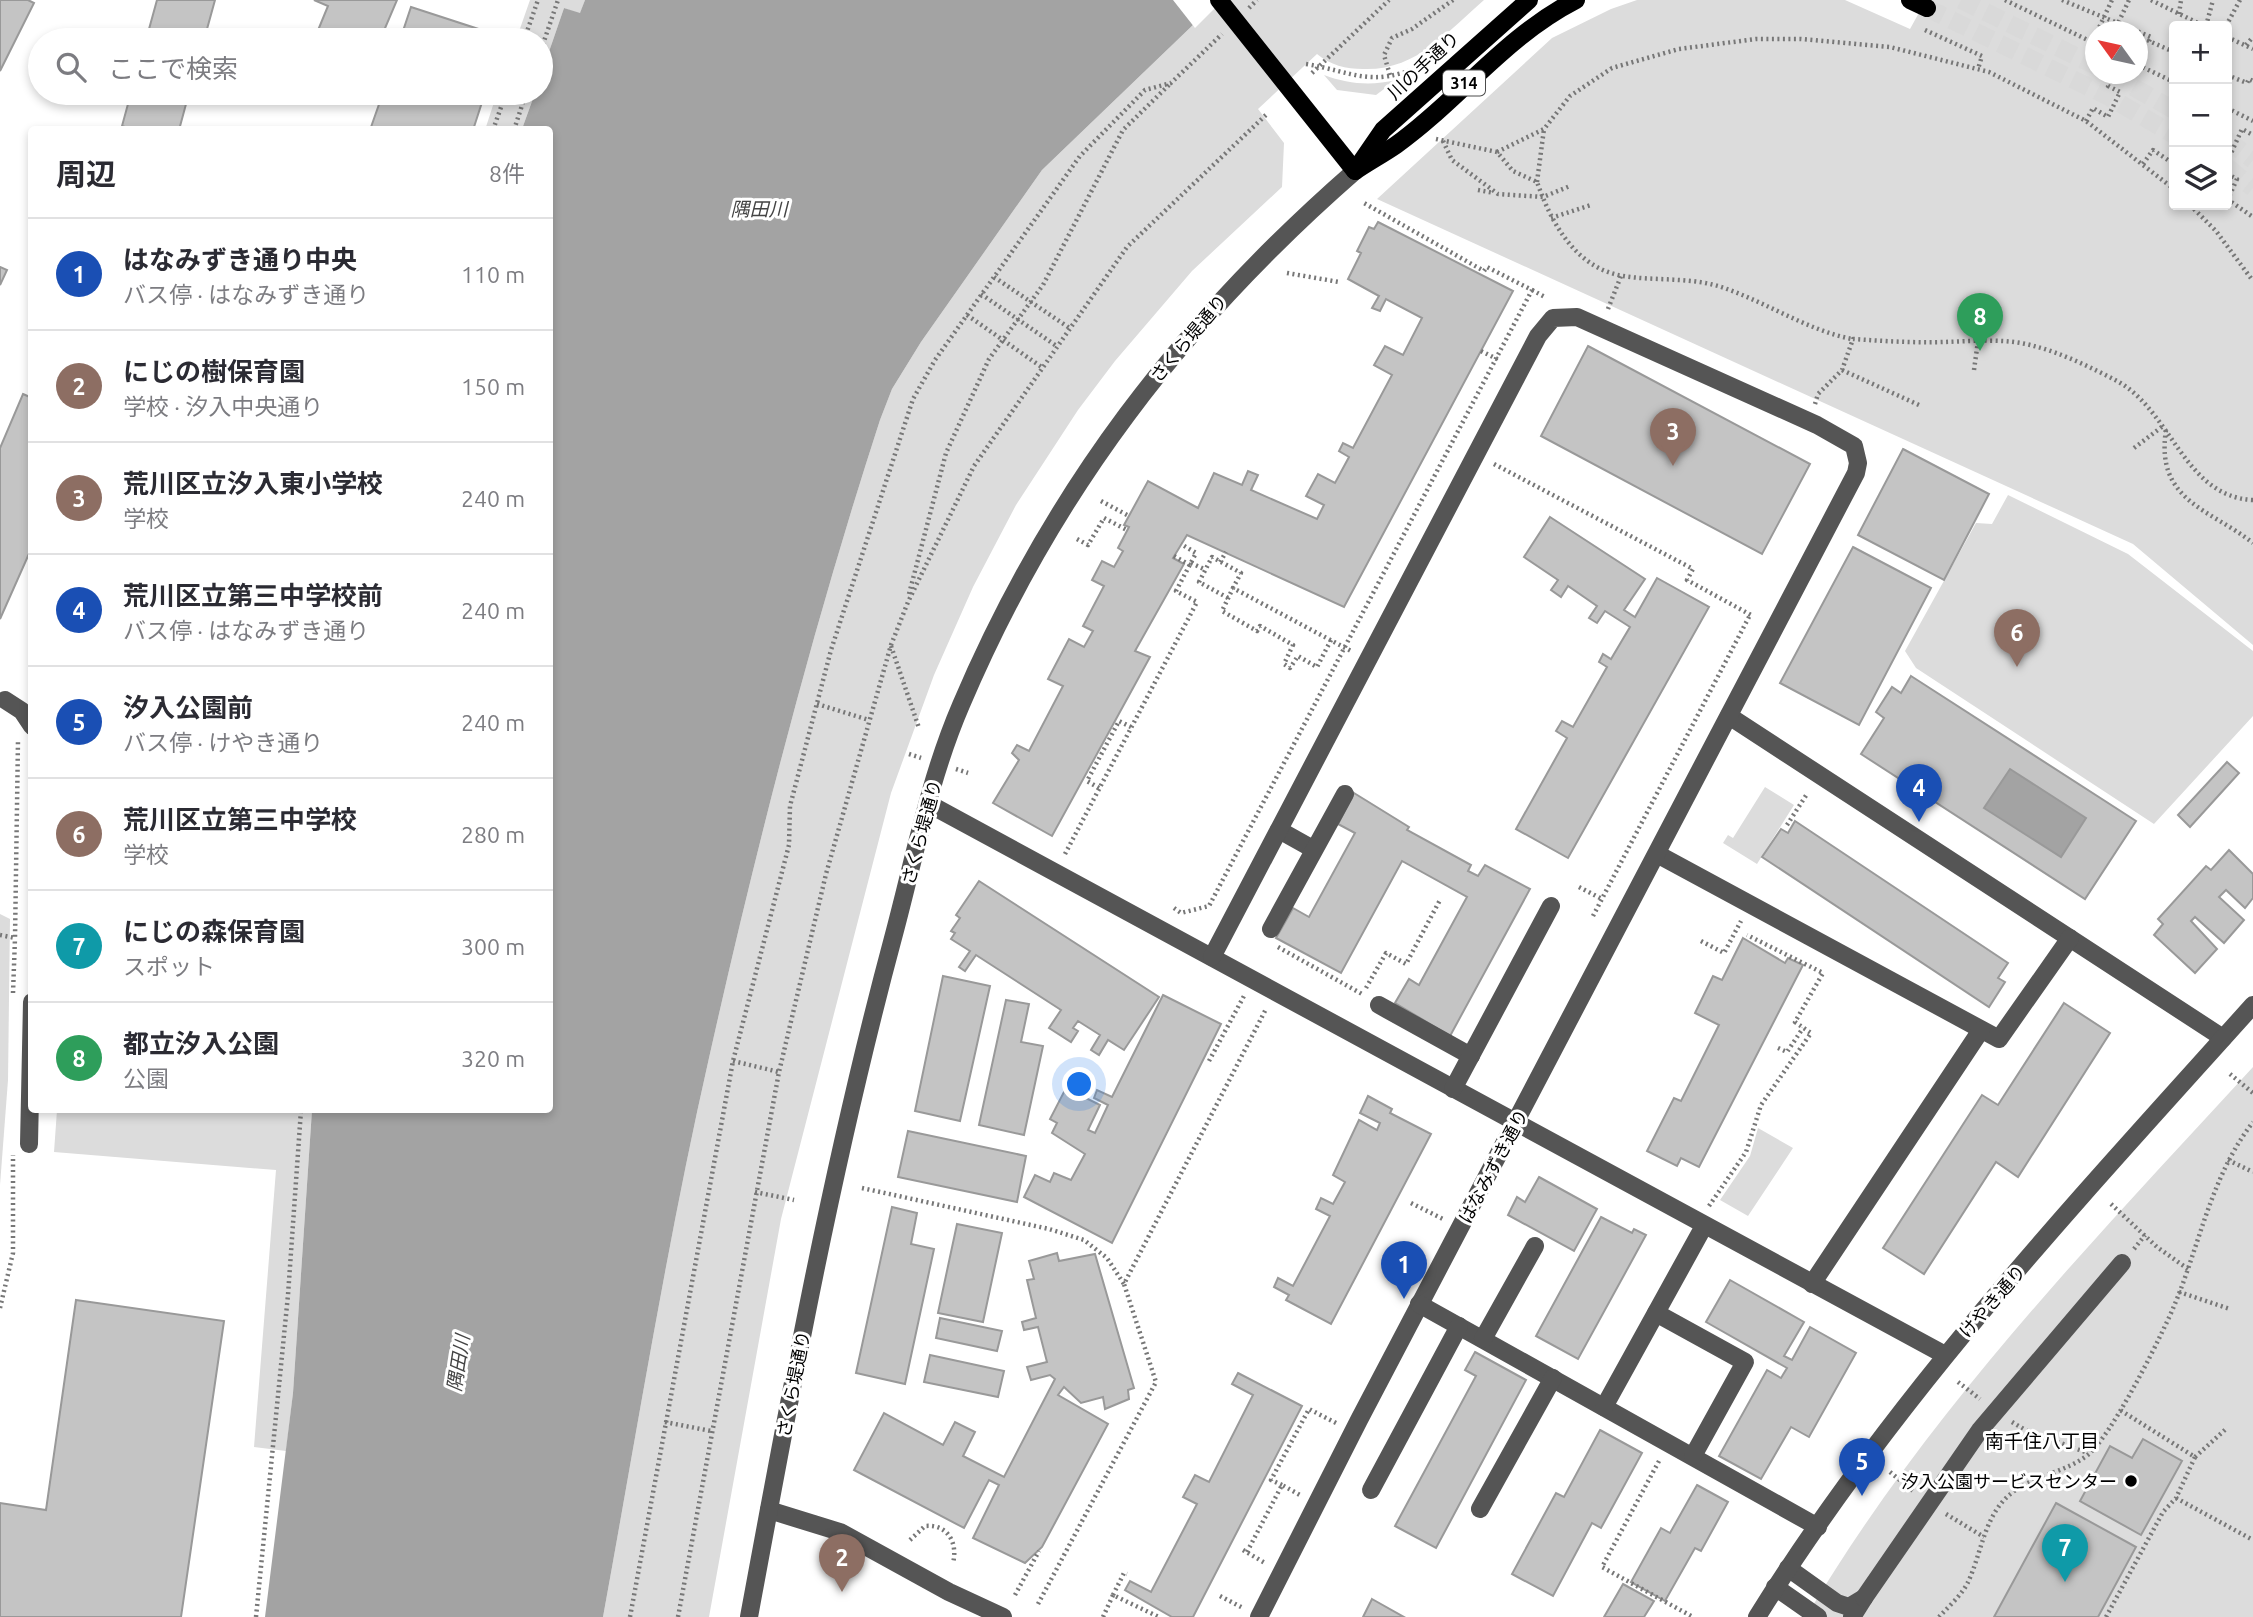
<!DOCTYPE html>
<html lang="ja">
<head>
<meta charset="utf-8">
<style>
  body { margin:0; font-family:Ubuntu,"Noto Sans JP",sans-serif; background:#f7f7f7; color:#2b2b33 }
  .controls { position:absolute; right:21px; top:21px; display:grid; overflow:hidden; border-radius:7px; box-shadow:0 4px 10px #0003 }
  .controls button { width:63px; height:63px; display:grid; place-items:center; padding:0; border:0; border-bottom:2px solid #e1e1e2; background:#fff; color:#2b2b33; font:35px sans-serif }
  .compass { position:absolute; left:2085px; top:21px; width:63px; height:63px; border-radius:50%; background:#fff; box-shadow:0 4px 10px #0003; rotate:303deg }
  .you { position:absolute; left:1080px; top:1085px; width:24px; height:24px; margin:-18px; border:5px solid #fff; border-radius:50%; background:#1a73e8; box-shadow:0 0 0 10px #1a73e833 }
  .badge { display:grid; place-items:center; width:46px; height:46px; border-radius:50%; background:#000; color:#fff; font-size:23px; font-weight:700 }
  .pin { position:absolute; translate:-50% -58px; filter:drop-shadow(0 2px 4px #0008) }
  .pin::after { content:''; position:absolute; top:37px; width:24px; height:21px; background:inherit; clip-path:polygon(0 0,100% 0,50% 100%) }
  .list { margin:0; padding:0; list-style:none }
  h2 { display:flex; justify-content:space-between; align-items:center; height:91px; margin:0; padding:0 28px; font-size:30px }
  h2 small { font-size:23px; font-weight:400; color:#7c7c81 }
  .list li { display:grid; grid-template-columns:46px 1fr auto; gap:21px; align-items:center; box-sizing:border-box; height:112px; padding:0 28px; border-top:2px solid #e1e1e2 }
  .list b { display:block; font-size:26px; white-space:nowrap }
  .list p { margin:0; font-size:23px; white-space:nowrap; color:#7c7c81 }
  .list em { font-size:23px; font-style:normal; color:#7c7c81 }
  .icon { flex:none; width:38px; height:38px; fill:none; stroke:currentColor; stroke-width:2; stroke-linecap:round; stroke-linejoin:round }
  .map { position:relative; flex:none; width:2253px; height:1617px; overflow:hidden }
  .search { position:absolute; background:#fff; box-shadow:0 4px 10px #0003; left:28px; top:28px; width:525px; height:77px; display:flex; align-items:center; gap:18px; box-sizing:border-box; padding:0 24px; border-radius:38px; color:#7c7c81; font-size:26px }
  .panel { position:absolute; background:#fff; box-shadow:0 4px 10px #0003; left:28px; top:126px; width:525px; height:987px; border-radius:7px }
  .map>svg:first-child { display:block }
</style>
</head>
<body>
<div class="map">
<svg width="2253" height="1617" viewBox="0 0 2253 1617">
  <rect width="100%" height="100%" fill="#fff"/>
  <g fill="#dcdcdc" fill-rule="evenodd">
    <polygon points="530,0 585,0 580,14 564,8 541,75 541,40 516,40"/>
    <path d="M1219 0H1484C1447 32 1416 71 1363 69 1346 69 1330 65 1317 54L1258 109 1284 143 1282 187 1192 271 1115 361 1078 410 1016 505 973 587 934 675 891 793 781 1219 709 1617H603C637 1431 667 1243 709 1058 757 844 812 629 880 420L892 389 921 342 1042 170Z"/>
    <path d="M1637 0H1845L1910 29 1926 0H2253V645L2133 544 1377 199 1552 38 1611 9ZM2174 26H2227V205H2174ZM2096 32H2138V74H2096Z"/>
    <path d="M1324 75C1348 84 1371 86 1396 80L1376 95 1337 90Z"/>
    <polygon points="497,93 535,93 522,129 485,130"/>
    <polygon points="2008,495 2128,554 2253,651 2253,716 2154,824 1916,668 1905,651 1976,523 1992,524"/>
    <polygon points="1765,787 1794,805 1757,864 1723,843 1728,835 1733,838"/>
    <polygon points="0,914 10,919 8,1080 0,1185"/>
    <path d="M2253 1067V1617H1806C1928 1411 2092 1242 2253 1067Z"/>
    <polygon points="57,1110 312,1110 293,1393 286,1451 254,1447 276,1170 54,1152"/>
    <polygon points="1758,1128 1793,1148 1748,1216 1720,1200 1750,1156"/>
  </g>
  <g fill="#a3a3a3">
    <path d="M585 0H1219L1042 170 921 342 892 389 880 420C812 629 757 844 709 1058 667 1243 637 1431 603 1617H265L293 1393 312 1110H550V130L522 129 535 93H541V75L564 8 580 13Z"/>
    <polygon points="2010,769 2086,818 2061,857 1984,808"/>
  </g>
  <polygon fill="#fff" points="1173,0 1223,0 1195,28"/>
  <g fill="#c4c4c4" stroke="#999" stroke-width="2" fill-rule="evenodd">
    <polygon points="0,0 28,0 34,3 0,71"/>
    <polygon points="157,0 215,0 204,40 146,40"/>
    <polygon points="314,0 397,0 380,40 314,40 328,6"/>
    <polygon points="411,7 503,37 502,40 400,40"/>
    <polygon points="131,93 189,93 179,130 134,130 122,126"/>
    <polygon points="383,93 485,93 473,130 370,130"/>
    <polygon points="1378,222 1513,291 1344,607 1187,535 1173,558 1184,564 1135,651 1150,657 1052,836 993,803 1019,760 1012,753 1017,745 1029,751 1063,686 1048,679 1069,639 1084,647 1093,631 1083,626 1104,586 1092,580 1102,561 1114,567 1123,551 1118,548 1129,527 1124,525 1148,481 1198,508 1214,473 1242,485 1248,471 1258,475 1251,490 1317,519 1324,505 1306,496 1318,474 1335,483 1349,457 1339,451 1343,443 1353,448 1392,375 1374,365 1385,346 1403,355 1422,318 1386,299 1380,311 1372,308 1379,296 1348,279 1361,253 1357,251 1369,227 1374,229"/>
    <polygon points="0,267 7,270 0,285"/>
    <polygon points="1588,346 1810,464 1762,554 1541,436"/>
    <polygon points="23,394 32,398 32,547 0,619 0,448"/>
    <polygon points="1903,449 1989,494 1944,580 1858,535"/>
    <polygon points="1550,517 1645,579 1624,610 1635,617 1657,578 1709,607 1568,858 1516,829 1567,738 1556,731 1562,721 1573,727 1607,667 1599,662 1603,654 1611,659 1630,627 1605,611 1597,623 1589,618 1597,606 1568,586 1561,597 1551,590 1558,580 1524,557"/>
    <polygon points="1853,547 1931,588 1859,725 1780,683"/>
    <path d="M1911 676 2136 821 2085 899 1861 754 1884 718 1876 712 1892 687 1901 693ZM2010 769 2086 818 2061 857 1984 808Z"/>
    <polygon points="2227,762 2239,773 2190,827 2178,815"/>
    <polygon points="1354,793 1409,827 1407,830 1471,865 1468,871 1478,876 1485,865 1530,889 1450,1036 1395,1003 1409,979 1419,985 1467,897 1402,861 1341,973 1276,938 1293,908 1309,917 1355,833 1338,824"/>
    <polygon points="1795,821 2008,963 1998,978 2005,982 1989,1007 1762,857 1781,829 1788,833"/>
    <polygon points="2229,850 2253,874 2253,898 2245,908 2226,890 2219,897 2244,920 2224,943 2195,917 2191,921 2217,949 2195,973 2154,935 2163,924 2158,919 2206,866 2211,870"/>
    <polygon points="979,881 1159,997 1124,1050 1108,1040 1099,1055 1091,1050 1100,1035 1078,1021 1073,1028 1078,1031 1071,1042 1049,1028 1061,1010 976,955 965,971 959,967 970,951 951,939 955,933 951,931 960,918 956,915"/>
    <polygon points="1743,938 1785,963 1788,958 1803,965 1699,1167 1681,1158 1677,1166 1647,1151 1674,1098 1681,1101 1719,1025 1695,1013 1713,976 1722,980"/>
    <polygon points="943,976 990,986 960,1121 915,1111"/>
    <polygon points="1163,995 1221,1024 1112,1243 1024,1197 1035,1175 1050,1182 1054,1173 1071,1180 1085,1154 1052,1133 1057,1123 1050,1119 1066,1088 1100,1105 1088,1130 1095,1133 1108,1105 1094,1098 1097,1090 1112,1097"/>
    <polygon points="1006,1000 1029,1004 1021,1042 1043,1046 1024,1135 979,1125"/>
    <polygon points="2064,1003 2110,1033 2018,1177 1996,1162 1924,1274 1883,1248 1982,1095 1998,1105"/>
    <polygon points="1368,1096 1392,1109 1390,1113 1431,1134 1331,1324 1286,1300 1289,1295 1274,1287 1278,1278 1293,1286 1330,1216 1316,1209 1321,1198 1333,1204 1345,1182 1333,1175 1359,1120 1377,1130 1380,1123 1360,1113"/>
    <polygon points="908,1131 1026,1156 1017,1202 898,1177"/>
    <polygon points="1539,1177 1597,1209 1574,1251 1508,1215 1517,1197 1525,1202"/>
    <polygon points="892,1207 917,1213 911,1244 934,1249 905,1384 856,1373"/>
    <polygon points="1601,1217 1632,1233 1634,1229 1646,1235 1578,1359 1536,1336"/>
    <polygon points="957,1224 1002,1233 983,1322 938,1313"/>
    <polygon points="1057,1253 1059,1261 1095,1254 1134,1388 1128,1390 1129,1399 1105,1409 1103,1397 1081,1403 1064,1387 1058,1395 1108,1424 1042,1547 1025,1563 973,1538 999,1485 989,1480 964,1528 854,1470 884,1413 943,1445 955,1422 975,1432 963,1456 1004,1477 1055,1379 1050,1375 1031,1380 1027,1367 1047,1362 1038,1327 1024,1330 1022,1322 1036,1318 1027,1280 1034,1279 1029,1261"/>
    <polygon points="1730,1280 1804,1322 1784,1356 1792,1360 1810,1327 1856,1353 1809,1437 1791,1427 1761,1479 1719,1456 1767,1370 1781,1378 1787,1368 1706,1322"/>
    <polygon points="76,1300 224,1321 181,1617 0,1617 0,1503 46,1510"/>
    <polygon points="940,1318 1002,1331 997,1351 936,1338"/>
    <polygon points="1475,1352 1526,1380 1436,1548 1395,1526 1476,1376 1465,1370"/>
    <polygon points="930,1355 1004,1371 998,1397 924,1382"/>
    <polygon points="1238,1373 1302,1406 1193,1617 1172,1617 1125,1590 1130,1581 1151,1592 1197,1504 1183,1497 1195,1475 1209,1482 1253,1395 1232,1384"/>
    <polygon points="1600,1430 1642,1453 1601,1528 1592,1523 1553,1596 1512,1574 1556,1493 1564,1497"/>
    <polygon points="2143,1439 2182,1461 2141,1535 2080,1501 2110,1446 2132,1458"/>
    <polygon points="1697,1485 1728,1502 1701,1551 1695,1548 1665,1601 1631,1582 1661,1528 1670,1533"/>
    <polygon points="2056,1503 2136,1547 2098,1617 1994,1617"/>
    <polygon points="1623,1584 1654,1601 1644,1617 1604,1617"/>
    <polygon points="1372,1599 1404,1617 1363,1617"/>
  </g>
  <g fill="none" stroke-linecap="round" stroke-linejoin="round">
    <g stroke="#d9d9d9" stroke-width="18" stroke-dasharray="18 9" stroke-linecap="butt">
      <polyline points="1961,0 2096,66"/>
      <polyline points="1927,8 2109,97 2174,135"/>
      <polyline points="2110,74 2174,110"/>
      <polyline points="2227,140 2253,160"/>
      <polyline points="2227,167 2253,188"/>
    </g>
    <g stroke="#777" stroke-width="4.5" stroke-dasharray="2 3.5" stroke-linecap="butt">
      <polyline points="2005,0 2096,44"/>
      <polyline points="2062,0 2151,37 2149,41 2174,52"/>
      <polyline points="2151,0 2204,26"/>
      <polyline points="1249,8 1257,0"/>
      <polyline points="2179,14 2181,0"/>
      <polyline points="2206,26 2213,0"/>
      <polyline points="2226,26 2240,0"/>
      <polyline points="1925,30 1982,56 1978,69"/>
      <polyline points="2097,32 2112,0"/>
      <polyline points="2114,32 2129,0"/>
      <polyline points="2227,37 2253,49"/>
      <polyline points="524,40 538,0"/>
      <polyline points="2246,45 2253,37"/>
      <polyline points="541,50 558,0"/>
      <path d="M1306 64C1354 72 1370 88 1421 66"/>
      <polyline points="2138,65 2174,82"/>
      <polyline points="1312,73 1389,0"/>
      <polyline points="1390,75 1384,55 1392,38 1412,29 1453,0"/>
      <polyline points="2227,75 2247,83 2249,79 2253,81"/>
      <polyline points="2227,108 2253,121"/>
      <polyline points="2086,121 2093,108 2108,117 2120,92 2108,86 2114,74"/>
      <polyline points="493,130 506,93"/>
      <polyline points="514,130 526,93"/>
      <path d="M1436 139 1497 152 1513 171 1537 182C1551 222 1575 268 1623 276 1654 281 1687 277 1718 286 1763 300 1806 330 1852 339"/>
      <polyline points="1443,141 1452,160 1498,194 1543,197 1570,186"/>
      <polyline points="1497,152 1544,129 1570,96 1612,68 1679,49 1756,39 1801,39 1890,47 1989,72 2086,121 2174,189"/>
      <polyline points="2227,162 2242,129 2253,135"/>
      <polyline points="2143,164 2153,150 2174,164"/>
      <polyline points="2227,174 2237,179 2228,199"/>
      <polyline points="1537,182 1544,129"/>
      <polyline points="1478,190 1494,193"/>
      <polyline points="2227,199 2253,217"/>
      <polyline points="2190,205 2216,231 2253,281"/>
      <polyline points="1551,218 1591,205"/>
      <polyline points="1287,273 1339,282"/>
      <polyline points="994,277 1071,329"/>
      <polyline points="1532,290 1545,297"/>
      <polyline points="981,294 1058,347"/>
      <polyline points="1608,309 1621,276"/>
      <polyline points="967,315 1043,368"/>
      <polyline points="1481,351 1499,360"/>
      <polyline points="1842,370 1919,405"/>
      <polyline points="1974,370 1978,341"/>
      <path d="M1815 404 1818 394 1842 370 1853 339C1883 341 1913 343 1944 342 1973 341 2006 338 2034 346 2062 353 2092 368 2117 381 2172 411 2184 497 2253 500"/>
      <path d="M2166 430C2155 501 2210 509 2253 543"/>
      <polyline points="2134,448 2163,426"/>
      <polyline points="1494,464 1693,569 1687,580 1751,615"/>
      <polyline points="1101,501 1129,516"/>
      <polyline points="1077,539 1088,545 1104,518 1127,530"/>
      <polyline points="1174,556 1190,565"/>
      <polyline points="1220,562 1226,552"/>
      <polyline points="1191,563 1206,570"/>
      <polyline points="909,594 946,453 989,359 1043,285 1123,130 1171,83"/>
      <polyline points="1228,598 1199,582 1212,557 1241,573 1233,588"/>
      <polyline points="1331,640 1317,667 1298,656 1290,668 1284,664 1293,645 1260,626 1257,631 1222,611 1233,588 1351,651"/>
      <polyline points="891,646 919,728"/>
      <polyline points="817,704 869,720"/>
      <polyline points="909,754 921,758"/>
      <polyline points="956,769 968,773"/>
      <polyline points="1099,788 1087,781 1119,721 1131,727"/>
      <polyline points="1787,825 1807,794"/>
      <polyline points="1065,854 1197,602 1176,591 1196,553 1181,544"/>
      <polyline points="1579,887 1602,899"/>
      <polyline points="1174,908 1181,913 1209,906 1532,290 1487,267 1484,271 1364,203"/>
      <polyline points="1593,916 1750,615"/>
      <polyline points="0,935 15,938 18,740"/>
      <polyline points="1701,941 1724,953 1741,921"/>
      <polyline points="1278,947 1362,994"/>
      <polyline points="1366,988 1386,953 1406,964 1440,900"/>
      <polyline points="13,993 15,938"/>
      <polyline points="1778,1048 1787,1052 1803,1028"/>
      <polyline points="733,1061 779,1072"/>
      <polyline points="1209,1061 1244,996"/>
      <polyline points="2230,1074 2253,1093"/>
      <polyline points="2228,1160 2253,1172"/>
      <polyline points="862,1188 1049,1229 1084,1240 1107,1258 1124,1284"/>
      <polyline points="755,1192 794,1200"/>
      <polyline points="1411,1203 1443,1219"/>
      <polyline points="2111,1204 2157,1247 2188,1269"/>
      <polyline points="1709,1206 1746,1152 1761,1105 1811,1033 1795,1022 1823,973 1747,935"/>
      <polyline points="2134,1249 2145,1235"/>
      <polyline points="2179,1292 2230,1309"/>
      <polyline points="0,1308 13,1253 13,1155"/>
      <polyline points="1958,1382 1980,1399"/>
      <polyline points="665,1422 711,1431"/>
      <polyline points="2012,1422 2027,1431 2088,1453"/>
      <polyline points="2195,1457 2227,1428"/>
      <polyline points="1659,1461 1602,1567 1693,1617"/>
      <polyline points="1890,1472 1913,1491"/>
      <polyline points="1282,1485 1271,1480 1309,1409 1336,1423"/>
      <polyline points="2176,1498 2253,1540"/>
      <polyline points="1946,1514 1984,1537"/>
      <path d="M910 1540 925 1526C948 1524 958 1543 953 1563"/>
      <polyline points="1243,1550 1265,1563"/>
      <polyline points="1247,1552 1282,1485 1300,1495"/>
      <polyline points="1015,1595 1039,1551"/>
      <polyline points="1113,1595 1124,1573 1127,1574"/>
      <polyline points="1220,1596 1243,1608"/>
      <polyline points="1038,1604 1156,1382 1124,1284 1266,1009"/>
      <polyline points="256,1617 288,1295 301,1110"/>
      <polyline points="630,1617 733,1061 789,845 790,806 831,650 913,399 935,360 1080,156 1145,90 1171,83 1222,34"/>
      <polyline points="678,1617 779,1072 826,874 891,645 908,602 974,466 1127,247 1268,113"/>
      <polyline points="1103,1617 1113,1595 1159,1617"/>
      <path d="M1939 1617C1949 1606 1963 1594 1969 1580 1981 1553 1984 1521 2005 1499 2028 1475 2065 1474 2089 1454 2112 1433 2151 1356 2165 1326 2198 1259 2206 1183 2253 1122"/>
      <polyline points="2106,1617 2163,1512 2176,1498 2195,1457 2120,1410"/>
    </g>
    <g stroke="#555" stroke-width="18">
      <polyline points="5,700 22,711 32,726"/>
      <polyline points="1729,716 2223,1038"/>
      <polyline points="929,804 1945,1355"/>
      <polyline points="1279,830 1313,849"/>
      <polyline points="1657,854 1999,1039 2070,938"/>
      <polyline points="1271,929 1345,794"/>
      <polyline points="1212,957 1538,336 1553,318 1577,317 1817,425 1854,446 1858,463 1856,473 1359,1420 1259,1617"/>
      <polyline points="1379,1005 1471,1056"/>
      <polyline points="1453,1089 1551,906"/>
      <polyline points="29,1144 32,1002"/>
      <polyline points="1812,1284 1981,1030"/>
      <polyline points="1419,1304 1818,1527"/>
      <polyline points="1656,1313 1745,1362 1693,1456"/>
      <polyline points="1483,1339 1535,1246"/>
      <polyline points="1604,1407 1704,1226"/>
      <polyline points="1371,1490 1459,1326"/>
      <polyline points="1480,1509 1553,1378"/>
      <polyline points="769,1510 840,1532 949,1592 1003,1617"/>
      <polyline points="1788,1568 1837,1603 1849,1607 1864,1598 1852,1617"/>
      <polyline points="1775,1587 1818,1617"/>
      <polyline points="1864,1598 1980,1430 2122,1263"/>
      <path d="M749 1617C791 1389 833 1161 893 938 914 860 929 779 961 705 1052 491 1181 323 1355 171"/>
      <path d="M1757 1617C1896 1394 2078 1200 2253 1005"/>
    </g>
    <g stroke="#000" stroke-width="18">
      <polyline points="1219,0 1355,171"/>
      <polyline points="1910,0 1927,8"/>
      <polyline points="1361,162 1383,130 1529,0"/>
      <path d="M1355 171C1368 162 1383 154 1396 145 1460 99 1504 37 1576 0"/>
    </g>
  </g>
  <circle fill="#000" stroke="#fff" stroke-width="2.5" cx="2131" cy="1481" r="7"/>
  <g text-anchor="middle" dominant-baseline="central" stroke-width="6" stroke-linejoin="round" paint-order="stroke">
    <rect fill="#fff" stroke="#4c4c4c" stroke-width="2" x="1443" y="70.5" width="42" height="25" rx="5"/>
    <g font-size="16" font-weight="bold" fill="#000">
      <text x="1464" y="83">314</text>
    </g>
    <g font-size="18" fill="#000" stroke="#fff">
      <text transform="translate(1423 65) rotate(-43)">川の手通り</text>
      <text transform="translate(1188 338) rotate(-50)">さくら堤通り</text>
      <text transform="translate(921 832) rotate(-75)">さくら堤通り</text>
      <text transform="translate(1493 1166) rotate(-62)">はなみずき通り</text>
      <text transform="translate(1992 1301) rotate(-49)">けやき通り</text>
      <text transform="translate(793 1384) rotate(-79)">さくら堤通り</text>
    </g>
    <g font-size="18" fill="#000" stroke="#fff" text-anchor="end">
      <text x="2117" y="1481">汐入公園サービスセンター</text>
    </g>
    <g font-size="19" font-style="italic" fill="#444" stroke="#fff">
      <text x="759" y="209">隅田川</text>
      <text transform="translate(458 1363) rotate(-81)">隅田川</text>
    </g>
    <g font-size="19" fill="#000" stroke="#fff">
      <text x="2042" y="1441">南千住八丁目</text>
    </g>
  </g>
</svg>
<div class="controls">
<button>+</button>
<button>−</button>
<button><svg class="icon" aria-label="layers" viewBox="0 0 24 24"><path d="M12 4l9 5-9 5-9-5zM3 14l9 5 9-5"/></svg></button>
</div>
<svg class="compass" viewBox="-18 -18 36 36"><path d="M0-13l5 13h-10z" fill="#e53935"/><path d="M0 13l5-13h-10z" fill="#7c7c81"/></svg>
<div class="you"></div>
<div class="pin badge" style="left:1404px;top:1299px;background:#1a4fb4">1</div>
<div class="pin badge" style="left:842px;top:1592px;background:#8d6e63">2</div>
<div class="pin badge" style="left:1673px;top:466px;background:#8d6e63">3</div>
<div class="pin badge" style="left:1919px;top:822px;background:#1a4fb4">4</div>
<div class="pin badge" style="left:1862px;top:1496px;background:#1a4fb4">5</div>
<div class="pin badge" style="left:2017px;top:667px;background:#8d6e63">6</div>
<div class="pin badge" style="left:2065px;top:1582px;background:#0f9aa8">7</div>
<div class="pin badge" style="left:1980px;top:351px;background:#2e9e5b">8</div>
<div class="search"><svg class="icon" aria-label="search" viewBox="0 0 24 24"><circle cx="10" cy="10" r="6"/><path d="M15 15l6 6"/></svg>ここで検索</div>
<section class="panel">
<h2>周辺<small>8件</small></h2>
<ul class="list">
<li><span class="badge" style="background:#1a4fb4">1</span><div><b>はなみずき通り中央</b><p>バス停 · はなみずき通り</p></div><em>110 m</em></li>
<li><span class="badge" style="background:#8d6e63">2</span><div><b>にじの樹保育園</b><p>学校 · 汐入中央通り</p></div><em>150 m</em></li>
<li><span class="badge" style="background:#8d6e63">3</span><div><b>荒川区立汐入東小学校</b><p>学校</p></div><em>240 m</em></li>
<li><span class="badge" style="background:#1a4fb4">4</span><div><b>荒川区立第三中学校前</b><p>バス停 · はなみずき通り</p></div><em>240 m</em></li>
<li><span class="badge" style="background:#1a4fb4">5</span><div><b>汐入公園前</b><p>バス停 · けやき通り</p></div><em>240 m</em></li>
<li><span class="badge" style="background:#8d6e63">6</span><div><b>荒川区立第三中学校</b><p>学校</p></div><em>280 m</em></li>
<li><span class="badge" style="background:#0f9aa8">7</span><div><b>にじの森保育園</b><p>スポット</p></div><em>300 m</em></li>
<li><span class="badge" style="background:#2e9e5b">8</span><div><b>都立汐入公園</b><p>公園</p></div><em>320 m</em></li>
</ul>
</section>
</div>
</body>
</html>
